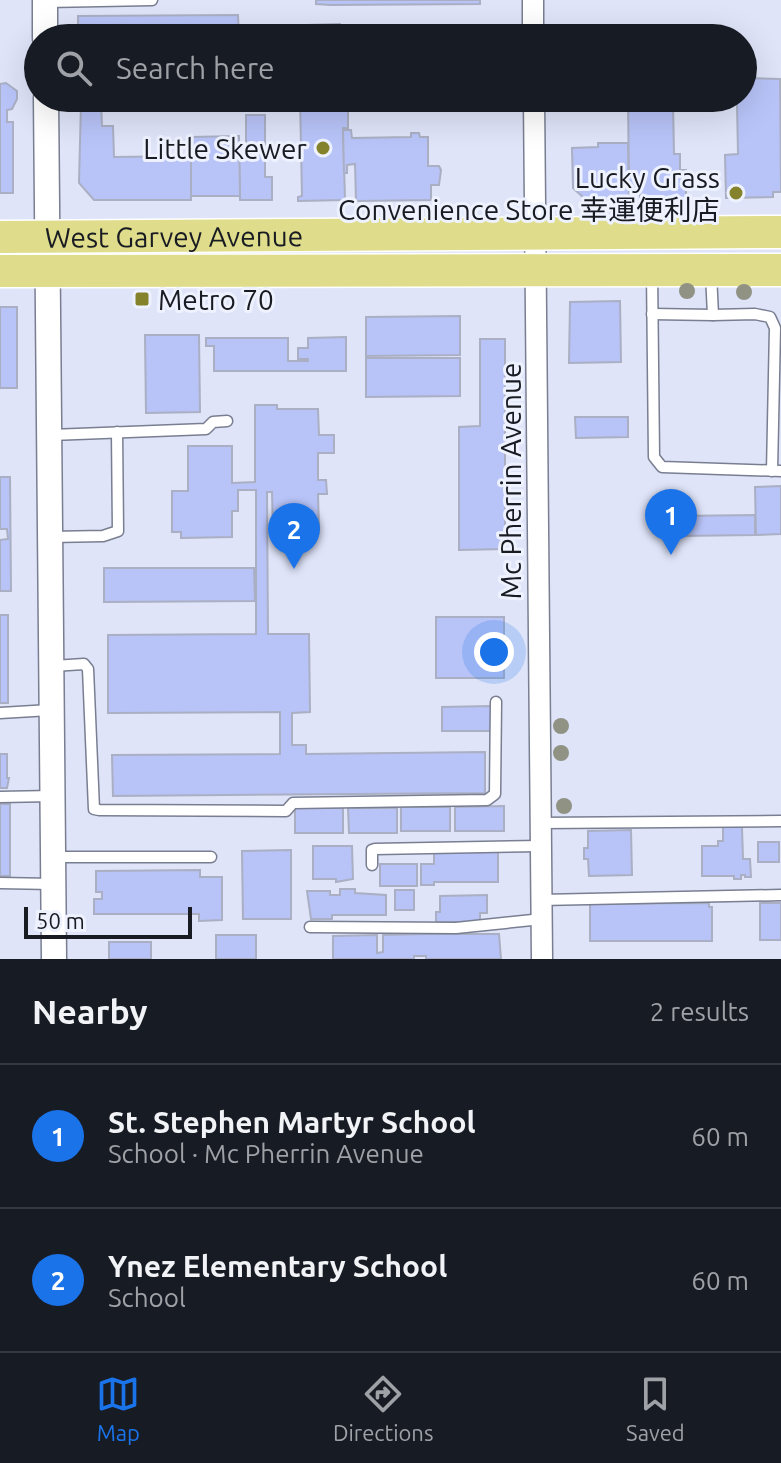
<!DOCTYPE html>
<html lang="en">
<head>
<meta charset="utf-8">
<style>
  body { margin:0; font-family:Ubuntu,"Noto Sans SC",sans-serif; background:#242831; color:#f1f3f6 }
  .scale { position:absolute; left:24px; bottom:20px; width:168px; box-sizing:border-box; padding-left:8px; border:4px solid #191b22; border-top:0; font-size:22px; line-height:28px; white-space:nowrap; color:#191b22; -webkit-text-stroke:6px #eef2ff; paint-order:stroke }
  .you { position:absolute; left:494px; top:652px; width:28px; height:28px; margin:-20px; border:6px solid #fff; border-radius:50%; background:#1a73e8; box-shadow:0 0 0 12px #1a73e833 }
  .badge { display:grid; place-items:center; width:52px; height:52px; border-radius:50%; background:#1a73e8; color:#fff; font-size:26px; font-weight:700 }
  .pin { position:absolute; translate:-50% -66px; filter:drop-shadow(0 2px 4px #0008) }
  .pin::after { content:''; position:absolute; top:42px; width:28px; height:24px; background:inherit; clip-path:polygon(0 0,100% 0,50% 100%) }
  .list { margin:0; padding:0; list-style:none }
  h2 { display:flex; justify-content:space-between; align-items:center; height:104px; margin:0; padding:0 32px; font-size:34px }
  h2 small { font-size:26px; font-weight:400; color:#9ea1a6 }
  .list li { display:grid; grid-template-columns:52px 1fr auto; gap:24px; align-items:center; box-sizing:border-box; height:144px; padding:0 32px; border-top:2px solid #363941 }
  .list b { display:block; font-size:30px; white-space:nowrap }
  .list p { margin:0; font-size:26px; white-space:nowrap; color:#9ea1a6 }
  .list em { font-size:26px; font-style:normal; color:#9ea1a6 }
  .icon { flex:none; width:44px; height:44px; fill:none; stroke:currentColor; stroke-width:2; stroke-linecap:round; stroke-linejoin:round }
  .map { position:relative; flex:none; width:781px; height:959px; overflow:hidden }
  .search { position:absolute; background:#171b24; box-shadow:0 8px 32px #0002; left:24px; right:24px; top:24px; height:88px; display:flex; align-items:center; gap:20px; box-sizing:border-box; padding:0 28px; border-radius:44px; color:#9ea1a6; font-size:30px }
  .sheet { height:392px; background:#171b24 }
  nav { display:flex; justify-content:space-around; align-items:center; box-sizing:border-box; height:112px; border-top:2px solid #363941; background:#171b24; font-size:22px; color:#9ea1a6 }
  nav a { display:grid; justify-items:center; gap:4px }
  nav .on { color:#1a73e8 }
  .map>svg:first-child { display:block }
</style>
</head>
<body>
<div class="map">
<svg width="781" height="959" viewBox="0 0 781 959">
  <rect width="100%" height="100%" fill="#dfe4f9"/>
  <g fill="#b8c4f8" stroke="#aaafc3" stroke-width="2">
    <polygon points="316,0 480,0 480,4 331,5 316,4"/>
    <polygon points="238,15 239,38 78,38 78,16"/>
    <polygon points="340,24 342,38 298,38 298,33 307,33 307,25"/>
    <polygon points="743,78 780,79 781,192 773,192 773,197 726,198 725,155 738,154 737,104 724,104 724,98 743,98"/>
    <polygon points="6,83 17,91 17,99 12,109 7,110 7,122 13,122 13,193 0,193 0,84"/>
    <polygon points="300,98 343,98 343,111 348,111 348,128 343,128 345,200 298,201 298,197 302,196"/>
    <polygon points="628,98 686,98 686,103 673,103 674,154 680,154 680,170 686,170 686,198 640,198 640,192 629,192"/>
    <polygon points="85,100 101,102 102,126 113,126 114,157 191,156 191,200 94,200 79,183 81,103 85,103"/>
    <polygon points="246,115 265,115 265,177 272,177 272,200 240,200 239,153 246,153"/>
    <polygon points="343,130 351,130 352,138 411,137 411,133 419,133 420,137 428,137 428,166 439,166 441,170 439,185 431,185 431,200 356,201 355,164 347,165 347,173 344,173"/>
    <polygon points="239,136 240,196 191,196 191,137"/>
    <polygon points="598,143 628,143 629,198 585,199 573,188 572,148 598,147"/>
    <polygon points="620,301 621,362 569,363 570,302"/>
    <rect x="0" y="307" width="17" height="81"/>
    <polygon points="460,316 460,355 366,356 366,317"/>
    <polygon points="145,335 199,335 200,412 146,413"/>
    <polygon points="346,337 346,371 214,371 214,346 206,346 206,338 288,338 288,361 308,361 308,359 298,359 298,348 308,348 308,338"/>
    <polygon points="480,339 505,339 505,549 459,550 459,427 480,426"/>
    <polygon points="366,358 460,358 460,396 366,397"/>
    <polygon points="255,405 277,405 277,409 318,409 319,435 334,435 334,453 318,453 318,480 326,480 327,494 318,494 319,530 273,530 272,492 267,492 268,634 309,634 310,712 292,713 292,745 306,745 306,754 485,752 485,793 113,796 112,755 280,754 280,712 108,713 108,635 256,634 256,490 238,490 238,511 232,511 232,537 181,538 181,532 172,532 172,491 188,491 188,446 232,446 232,483 255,482"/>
    <polygon points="575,417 628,417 628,437 576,438"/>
    <polygon points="0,477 10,477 11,591 0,591 0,540 8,539 7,529 0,529"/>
    <polygon points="781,486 781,534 756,535 755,487"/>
    <polygon points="755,515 755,535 677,536 677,538 670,538 669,520 677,520 677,516"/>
    <polygon points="104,568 254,568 255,601 104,602"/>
    <rect x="0" y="615" width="8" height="88"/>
    <rect x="436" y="617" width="68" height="61"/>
    <polygon points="491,706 491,731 442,731 442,707"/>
    <polygon points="0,754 7,754 7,778 9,778 7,788 0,788"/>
    <rect x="0" y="804" width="10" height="72"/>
    <polygon points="504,806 504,831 455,831 455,807"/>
    <rect x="401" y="807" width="49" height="24"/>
    <rect x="295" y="808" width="48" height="25"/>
    <polygon points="348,808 397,808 397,833 349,833"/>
    <polygon points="723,827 742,827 743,859 750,859 751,877 745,877 745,875 741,875 741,879 734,879 734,876 702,876 702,846 718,846 718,841 723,841"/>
    <polygon points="631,830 632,875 589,876 588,859 584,859 584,848 588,848 588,831"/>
    <rect x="758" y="842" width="21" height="20"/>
    <polygon points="313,846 352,846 353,879 336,882 336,879 313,879"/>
    <polygon points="291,850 291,919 243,919 242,851"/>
    <polygon points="437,852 498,852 498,882 434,882 434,885 421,885 421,864 434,864 434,854"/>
    <rect x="380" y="864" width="37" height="22"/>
    <polygon points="200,870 200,877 222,877 222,920 199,921 199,914 94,914 94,899 102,899 102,892 96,892 96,871"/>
    <polygon points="340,889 355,889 355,893 386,895 386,915 332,915 332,919 311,919 307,891 330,891 330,895 340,895"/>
    <rect x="395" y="890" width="19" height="20"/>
    <polygon points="487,895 487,913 480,913 480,922 436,922 436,912 440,912 440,896"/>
    <polygon points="709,903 709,907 712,907 712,941 590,941 590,904"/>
    <rect x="760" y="903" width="21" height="37"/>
    <polygon points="426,934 499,934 501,959 426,959 426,956 414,956 414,959 333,959 333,936 377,935 377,953 383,952 383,935"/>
    <rect x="216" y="935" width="40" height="24"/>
    <rect x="109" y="942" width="42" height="17"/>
  </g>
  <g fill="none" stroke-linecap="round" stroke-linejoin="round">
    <defs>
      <g id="service">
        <polyline points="47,2 152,0"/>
        <polyline points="652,272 654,457 662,467 781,471"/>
        <polyline points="652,314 713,315 711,274"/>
        <polyline points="713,315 755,314 770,317 775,328 772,471"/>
        <polyline points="51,435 206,429 213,422 227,421"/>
        <polyline points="51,537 103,536 118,531 117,432"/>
        <polyline points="53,666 84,664 88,669 94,809 99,810 286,811 293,803 487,800 495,794 496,702"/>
        <polyline points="0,713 50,710"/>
        <polyline points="0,797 52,796"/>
        <polyline points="541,823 781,821"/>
        <polyline points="55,857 211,857"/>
        <polyline points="372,865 372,850 375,849 541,846"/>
        <polyline points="0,883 53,884"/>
        <polyline points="541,900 781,895"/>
        <polyline points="310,927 456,928 542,919"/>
      </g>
      <g id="minor">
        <polyline points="533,0 533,38"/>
        <polyline points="534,98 542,959"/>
      </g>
      <g id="tertiary">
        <polyline points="45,0 45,38"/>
        <polyline points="46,98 54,959"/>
      </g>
      <g id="primary">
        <path id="s1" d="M0 237 781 232"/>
        <polyline points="0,271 781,270"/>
      </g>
    </defs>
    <use href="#service" stroke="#797e91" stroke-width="13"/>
    <use href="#minor" stroke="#797e91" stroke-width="23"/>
    <use href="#tertiary" stroke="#797e91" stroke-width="27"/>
    <use href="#primary" stroke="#fff" stroke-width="35"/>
    <use href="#service" stroke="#fff" stroke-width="10"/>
    <use href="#minor" stroke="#fff" stroke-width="20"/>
    <use href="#tertiary" stroke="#fff" stroke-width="24"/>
    <use href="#primary" stroke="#dfdd8c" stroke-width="32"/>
  </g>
  <g fill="#909384">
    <circle cx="687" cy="291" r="8"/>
    <circle cx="744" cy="292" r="8"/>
    <circle cx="561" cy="726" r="8"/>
    <circle cx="561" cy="753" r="8"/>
    <circle cx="564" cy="806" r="8"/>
  </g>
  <g fill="#84822a" stroke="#eef2ff" stroke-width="3">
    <circle cx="323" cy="148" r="8"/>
    <circle cx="736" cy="193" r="8"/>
    <rect x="134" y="291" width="16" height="16" rx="4"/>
  </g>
  <g text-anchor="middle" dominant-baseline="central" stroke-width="6" stroke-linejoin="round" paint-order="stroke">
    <g font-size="28" fill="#191b22" stroke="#eef2ff" text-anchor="end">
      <text x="307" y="148">Little Skewer</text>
      <text x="720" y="177">Lucky Grass<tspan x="720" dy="32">Convenience Store 幸運便利店</tspan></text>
      <text x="158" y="299" text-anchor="start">Metro 70</text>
    </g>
    <g font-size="28" fill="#191b22" stroke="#eef2ff">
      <text stroke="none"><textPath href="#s1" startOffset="174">West Garvey Avenue</textPath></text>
      <text transform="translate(510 481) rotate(-90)">Mc Pherrin Avenue</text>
    </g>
  </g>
</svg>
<div class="scale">50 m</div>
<div class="you"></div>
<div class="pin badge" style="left:671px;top:555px">1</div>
<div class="pin badge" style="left:294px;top:569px">2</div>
<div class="search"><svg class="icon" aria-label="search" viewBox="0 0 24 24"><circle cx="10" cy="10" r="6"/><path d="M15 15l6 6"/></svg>Search here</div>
</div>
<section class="sheet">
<h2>Nearby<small>2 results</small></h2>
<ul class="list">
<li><span class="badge">1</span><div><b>St. Stephen Martyr School</b><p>School · Mc Pherrin Avenue</p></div><em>60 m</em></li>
<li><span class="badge">2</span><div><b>Ynez Elementary School</b><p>School</p></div><em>60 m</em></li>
</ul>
</section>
<nav>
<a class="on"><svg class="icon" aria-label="map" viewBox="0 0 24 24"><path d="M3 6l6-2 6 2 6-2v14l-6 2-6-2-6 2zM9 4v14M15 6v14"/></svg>Map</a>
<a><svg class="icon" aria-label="directions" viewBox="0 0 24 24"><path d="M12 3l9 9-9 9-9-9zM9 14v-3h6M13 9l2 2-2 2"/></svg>Directions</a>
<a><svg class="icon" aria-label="saved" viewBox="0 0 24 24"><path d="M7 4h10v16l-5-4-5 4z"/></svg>Saved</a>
</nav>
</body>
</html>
